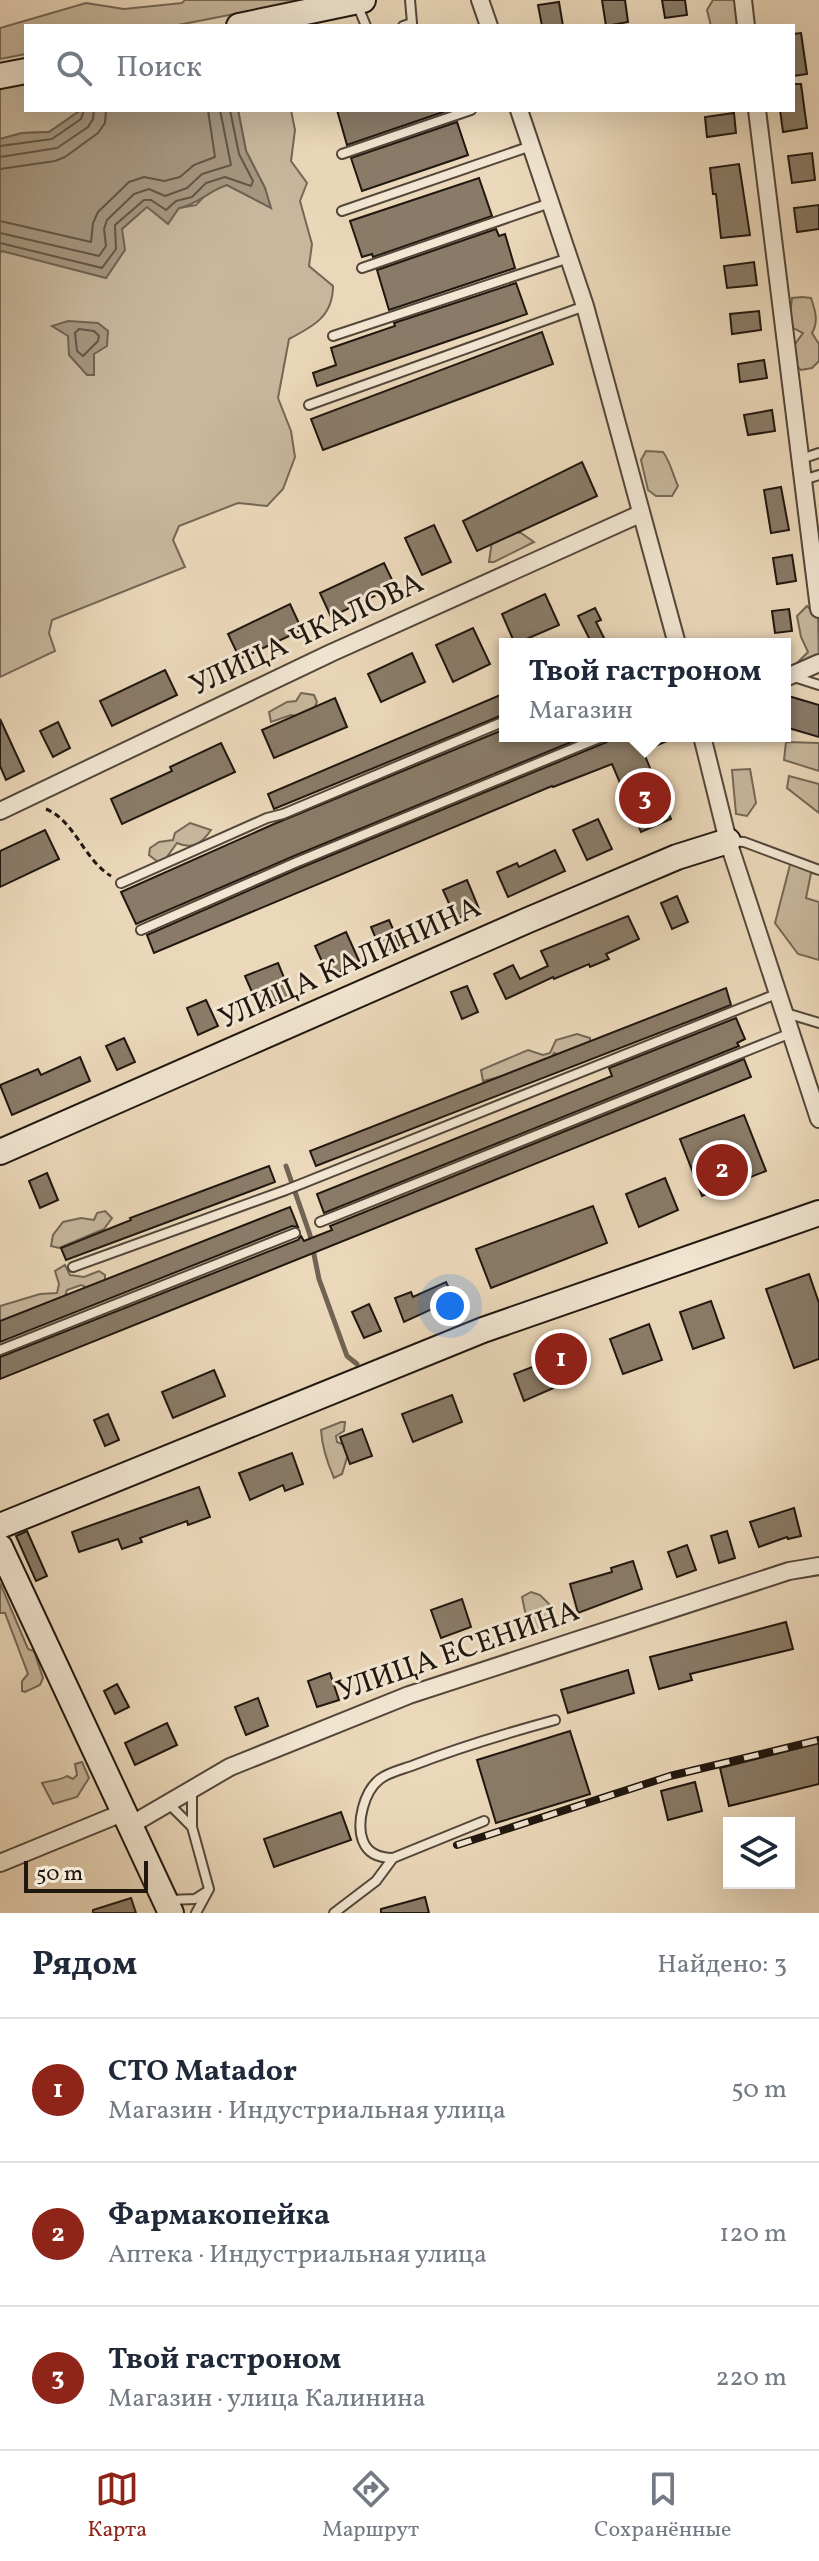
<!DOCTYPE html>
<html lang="ru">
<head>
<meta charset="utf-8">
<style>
  body { margin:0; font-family:Vollkorn,serif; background:#f6f6f7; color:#1f2937 }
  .controls { position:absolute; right:24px; bottom:24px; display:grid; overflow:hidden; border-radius:0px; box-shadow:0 8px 32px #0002 }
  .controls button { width:72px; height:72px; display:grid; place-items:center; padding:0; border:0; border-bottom:2px solid #e0e1e3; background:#fff; color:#1f2937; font:40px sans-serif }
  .scale { position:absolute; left:24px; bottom:20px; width:124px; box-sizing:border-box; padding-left:8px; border:4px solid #20170f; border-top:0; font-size:22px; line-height:28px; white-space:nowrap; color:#20170f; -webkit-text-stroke:6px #f2e6d2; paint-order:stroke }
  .you { position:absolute; left:450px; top:1306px; width:28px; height:28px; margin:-20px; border:6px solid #fff; border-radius:50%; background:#1a73e8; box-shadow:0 0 0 12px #1a73e833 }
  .badge { display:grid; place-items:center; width:52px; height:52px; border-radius:50%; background:#8f2418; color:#fff; font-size:26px; font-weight:700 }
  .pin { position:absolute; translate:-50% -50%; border:4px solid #fff; box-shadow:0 2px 8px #0006 }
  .popup { position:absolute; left:499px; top:638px; width:292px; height:104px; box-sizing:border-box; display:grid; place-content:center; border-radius:0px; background:#fff; filter:drop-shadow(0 2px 6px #0005); font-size:26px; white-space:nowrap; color:#747a83 }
  .popup b { font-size:30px; color:#1f2937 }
  .popup::after { content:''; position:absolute; left:50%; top:100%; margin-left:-16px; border:16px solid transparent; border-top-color:#fff }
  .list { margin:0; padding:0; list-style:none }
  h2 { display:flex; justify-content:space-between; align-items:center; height:104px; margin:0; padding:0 32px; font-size:34px }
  h2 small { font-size:26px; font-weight:400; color:#747a83 }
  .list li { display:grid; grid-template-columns:52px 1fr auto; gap:24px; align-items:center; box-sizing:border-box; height:144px; padding:0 32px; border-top:2px solid #e0e1e3 }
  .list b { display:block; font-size:30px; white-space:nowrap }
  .list p { margin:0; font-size:26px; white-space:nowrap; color:#747a83 }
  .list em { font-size:26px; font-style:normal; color:#747a83 }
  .icon { flex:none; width:44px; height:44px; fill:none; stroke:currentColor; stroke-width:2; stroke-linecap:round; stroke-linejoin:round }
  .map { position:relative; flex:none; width:819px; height:1913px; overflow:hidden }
  .search { position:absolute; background:#fff; box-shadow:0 8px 32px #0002; left:24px; right:24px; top:24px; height:88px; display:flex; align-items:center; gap:20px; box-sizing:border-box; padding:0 28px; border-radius:0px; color:#747a83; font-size:30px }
  .sheet { height:536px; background:#fff }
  nav { display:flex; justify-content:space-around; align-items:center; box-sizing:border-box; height:112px; border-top:2px solid #e0e1e3; background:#fff; font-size:22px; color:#747a83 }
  nav a { display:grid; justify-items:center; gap:4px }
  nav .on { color:#8f2418 }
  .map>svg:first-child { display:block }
</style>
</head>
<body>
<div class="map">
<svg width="819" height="1913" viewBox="0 0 819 1913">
  <rect width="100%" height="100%" fill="#ebd8ba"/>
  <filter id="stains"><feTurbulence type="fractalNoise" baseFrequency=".0025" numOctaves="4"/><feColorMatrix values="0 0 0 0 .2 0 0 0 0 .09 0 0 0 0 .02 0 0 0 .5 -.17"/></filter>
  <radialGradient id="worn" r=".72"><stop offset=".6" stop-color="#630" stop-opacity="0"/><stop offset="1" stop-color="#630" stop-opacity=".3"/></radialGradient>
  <g fill="#c8b79d" stroke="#746756" stroke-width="2">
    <polygon points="185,0 306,0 173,26 26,26 26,54 0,59 0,28 86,3 124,9 182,3"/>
    <polygon points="713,0 740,0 739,26 711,26 707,10"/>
    <polygon points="26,82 26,110 81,110 49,132 22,133 0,139 0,87"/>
    <path d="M238 110H291L295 130 291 161 307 183 300 201 312 244 309 266 333 286C333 316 314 326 289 339L278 398 291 431 295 457 283 489 267 506 238 503 179 526 173 540 185 567 52 620 49 633 55 651 0 677V253L1 251 122 229 147 206 179 208 196 205 210 190 227 185 270 207 265 188 246 151Z"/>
    <path d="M802 297 811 298C815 310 819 321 812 333L819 344V361L812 368 801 370 793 363 790 351 803 333 789 326 792 298Z"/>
    <path d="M646 451 663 452C670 461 673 475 678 486L672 496H656L648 490 641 460Z"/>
    <polygon points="508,532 521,533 534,542 494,562 489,562 492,541"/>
    <polygon points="807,606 818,617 819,660 802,664 798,662 808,652 801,637 797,616"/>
    <polygon points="301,693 314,695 317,702 313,711 303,717 291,715 271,722 269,712 287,702 296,701"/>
    <polygon points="786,742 819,743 819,771 784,760"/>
    <polygon points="750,769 756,803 747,816 736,814 732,770"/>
    <polygon points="789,776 819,784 819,813 787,788"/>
    <path d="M190 823 211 830C202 843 193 850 177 843L164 861 158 862 149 855 150 848 159 842 173 840 175 833Z"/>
    <polygon points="792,857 819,874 811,873 806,898 819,902 819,960 798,954 775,923"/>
    <polygon points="577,1034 590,1038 590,1045 563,1056 554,1053 548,1065 483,1081 481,1070 528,1050 543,1055 550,1053 556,1040"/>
    <polygon points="105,1211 112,1218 104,1229 59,1248 51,1246 53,1235 63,1222 81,1218 94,1220 97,1213"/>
    <polygon points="65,1265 70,1275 84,1277 99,1271 105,1275 105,1285 91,1289 81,1285 67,1290 64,1300 0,1325 0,1306 40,1294 57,1293 59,1284 55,1271"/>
    <path d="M341 1422H345L344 1431 336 1436 337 1442 347 1446 349 1451 342 1474 334 1478C327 1462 322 1447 321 1430Z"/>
    <polygon points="0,1583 28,1649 34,1651 43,1678 40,1685 25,1692 22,1691 22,1681 28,1674 5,1613 0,1613"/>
    <polygon points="531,1592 540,1595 550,1605 551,1617 537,1632 529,1630 522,1597"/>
    <path d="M82 1762 89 1778 77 1797 53 1804 42 1783C51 1780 59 1781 67 1776L73 1779 77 1775 75 1764Z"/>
  </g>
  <g fill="#a69680" stroke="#706353" stroke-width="2">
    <path d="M81 110H238L246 151 265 188 271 208 227 185C208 191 199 204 179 208L168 224 147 207 122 229 125 250 106 278 2 251 0 253V139L22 133 49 132Z"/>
    <polygon points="68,321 98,323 108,331 107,346 94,354 94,375 87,375 69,355 68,336 52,326"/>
  </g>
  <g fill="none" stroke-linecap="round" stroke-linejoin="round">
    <g stroke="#635648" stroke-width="2">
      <polyline points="0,146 52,139 81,119 84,110"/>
      <polyline points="0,157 57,148 88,127 93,119 94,110"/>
      <polyline points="0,169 55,161 65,157 98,133 105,123 106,110"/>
      <polyline points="0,221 91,242 93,223 98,212 129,182 144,177 164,181 180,177 194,165 215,157 208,110"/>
      <polyline points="0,233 99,256 106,246 104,229 107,220 134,194 149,189 165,196 187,188 202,174 231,165 220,110"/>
      <polyline points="0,243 102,268 116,249 115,225 144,200 151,200 166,210 176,201 192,197 206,183 225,177 251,186 253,181 239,154 230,110"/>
      <polygon points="79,329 94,331 99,336 98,341 83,356 77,351 75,333"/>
    </g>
    <polyline stroke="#706353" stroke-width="5" points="286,1166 310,1235 319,1279 347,1356 357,1364"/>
  </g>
  <g fill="#8a7b68" stroke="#20170f" stroke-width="2">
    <polygon points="602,0 625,0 628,22 606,26"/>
    <polygon points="662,0 685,0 687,15 665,18"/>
    <polygon points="559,2 563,26 542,26 538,5"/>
    <polygon points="801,33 807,74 793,76 793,34"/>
    <polygon points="793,84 801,84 807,128 783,132 780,110 793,110"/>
    <polygon points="337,110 449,110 347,145"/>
    <polygon points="734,113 736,133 707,137 705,117"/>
    <polygon points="457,122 468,155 362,191 351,158"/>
    <polygon points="812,153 815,180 792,183 788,156"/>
    <polygon points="739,164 750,235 721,238 716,194 713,194 710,168"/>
    <polygon points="479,178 492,216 373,257 372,254 362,257 350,221"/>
    <polygon points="819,205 819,229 797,232 794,208"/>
    <polygon points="496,229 499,236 505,234 515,268 389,310 377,270"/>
    <polygon points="754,262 757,285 727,288 724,266"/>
    <polygon points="516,283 527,314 317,386 313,373 336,365 331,348 395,326 394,323"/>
    <polygon points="759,311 761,330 732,334 730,314"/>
    <polygon points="542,332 553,364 323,450 311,419"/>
    <polygon points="764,360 767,378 740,382 738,364"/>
    <polygon points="772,410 775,431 748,435 744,415"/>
    <polygon points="582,462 597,496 477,551 463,521"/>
    <polygon points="781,487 789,530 771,533 764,490"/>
    <polygon points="434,525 451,562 422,575 405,538"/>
    <polygon points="792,555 796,581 777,584 773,558"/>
    <polygon points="384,563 395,586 331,617 320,593"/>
    <polygon points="545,594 559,625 515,644 502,614"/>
    <polygon points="290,604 302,630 240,659 228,634"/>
    <polygon points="595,608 601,620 596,622 607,644 592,644 578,616"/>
    <polygon points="789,609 792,631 775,633 772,611"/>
    <polygon points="473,628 490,664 453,682 436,645"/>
    <polygon points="412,653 425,682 381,702 368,674"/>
    <polygon points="165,670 177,695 112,726 100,701"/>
    <polygon points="505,693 505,714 274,809 268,794"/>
    <polygon points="785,695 819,705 819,737 785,727"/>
    <polygon points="335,698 347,727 274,758 262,730"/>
    <polygon points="0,719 24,771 6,780 0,766"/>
    <polygon points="58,722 70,748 53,757 40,731"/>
    <polygon points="505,729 505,736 586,736 294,856 136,924 121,892 274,824"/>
    <polygon points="611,736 679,736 643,751 671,819 641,832 612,764 553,787 552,786 154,953 147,935 300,868 607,742"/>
    <polygon points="221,743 235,772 122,824 111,799 172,771 170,767"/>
    <polygon points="598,819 612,849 587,860 573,830"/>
    <polygon points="45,830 59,859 0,887 0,851"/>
    <polygon points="555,850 565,871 508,897 497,872 517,863 519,867"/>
    <polygon points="467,880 479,909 456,919 443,890"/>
    <polygon points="677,896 688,922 672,929 661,903"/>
    <polygon points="628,916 639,939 606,954 609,959 590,967 589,964 554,979 553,977 506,999 494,974 513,965 520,979 548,966 541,951"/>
    <polygon points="389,920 400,945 382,953 371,927"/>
    <polygon points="346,932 360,963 329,977 315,946"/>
    <polygon points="278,963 291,995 259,1008 245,976"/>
    <polygon points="467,986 478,1012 462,1019 451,992"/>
    <polygon points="726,988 731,1005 316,1166 310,1151"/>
    <polygon points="206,1000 218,1026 198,1035 187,1008"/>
    <polygon points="736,1018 745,1039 737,1043 739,1046 324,1213 317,1194 612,1076 609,1068"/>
    <polygon points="124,1038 135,1062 117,1070 106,1046"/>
    <polygon points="80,1057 90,1081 12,1115 0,1085 38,1069 41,1075"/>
    <polygon points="744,1059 751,1077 0,1379 0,1357 298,1240 301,1236 304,1241 332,1230 330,1226"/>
    <polygon points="744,1115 766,1171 702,1196 680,1139"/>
    <polygon points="269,1166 275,1182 66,1260 61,1248 131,1220 130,1218"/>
    <polygon points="47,1173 58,1200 40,1208 29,1181"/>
    <polygon points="665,1178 678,1210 639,1227 626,1194"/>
    <polygon points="593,1206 607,1243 491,1288 476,1249"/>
    <polygon points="290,1207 298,1227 292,1226 0,1342 0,1321"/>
    <polygon points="809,1274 819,1303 819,1359 794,1368 766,1289"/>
    <polygon points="446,1282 454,1299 404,1322 395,1298 411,1292 413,1297"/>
    <polygon points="711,1301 724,1338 693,1349 680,1312"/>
    <polygon points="369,1304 381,1331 364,1338 352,1312"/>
    <polygon points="649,1324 662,1360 623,1374 610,1339"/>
    <polygon points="571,1352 581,1376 524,1401 514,1374"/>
    <polygon points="214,1370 225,1396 173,1418 162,1392"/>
    <polygon points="452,1395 462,1422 413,1442 402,1414"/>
    <polygon points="108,1414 119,1440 105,1446 94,1420"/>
    <polygon points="362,1429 372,1456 350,1464 340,1437"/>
    <polygon points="292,1453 303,1484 285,1491 283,1485 250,1500 239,1473"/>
    <polygon points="199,1487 210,1517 188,1525 187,1521 140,1538 142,1542 122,1549 118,1539 79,1552 72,1532"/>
    <polygon points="794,1508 801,1536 788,1539 787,1537 759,1547 750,1522"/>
    <polygon points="27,1531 47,1576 36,1581 16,1536"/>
    <polygon points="727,1531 735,1558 719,1563 711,1536"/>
    <polygon points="687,1545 696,1570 677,1577 668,1552"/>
    <polygon points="633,1561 642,1589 578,1613 570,1584 612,1572 611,1568"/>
    <polygon points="462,1599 471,1627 441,1638 431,1610"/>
    <polygon points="786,1622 793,1649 690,1674 692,1680 659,1689 650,1657"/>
    <polygon points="628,1670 634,1693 568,1713 561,1690"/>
    <polygon points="330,1673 339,1700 317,1707 308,1681"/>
    <polygon points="117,1684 129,1707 115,1714 104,1691"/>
    <polygon points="258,1698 268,1726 246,1735 235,1707"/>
    <polygon points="167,1723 177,1745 135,1765 125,1743"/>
    <polygon points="570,1731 590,1794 496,1823 477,1760"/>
    <polygon points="819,1743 819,1784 729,1806 720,1768"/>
    <polygon points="695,1782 702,1811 668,1820 661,1791"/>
    <polygon points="341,1812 351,1840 274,1867 264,1839"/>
    <polygon points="425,1897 429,1913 381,1913 381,1909"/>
    <polygon points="131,1898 136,1913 93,1913 93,1910"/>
  </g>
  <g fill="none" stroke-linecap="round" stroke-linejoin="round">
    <defs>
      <g id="lane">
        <polyline points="357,4 366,26"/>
        <polyline points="403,26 412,23 410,0"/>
        <polyline points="342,154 471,110"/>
        <polyline points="342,211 531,146"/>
        <polyline points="362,268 550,203"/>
        <polyline points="333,336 569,258"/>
        <polyline points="309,405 585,306"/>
        <polyline points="801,459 819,453"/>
        <polyline points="803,480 819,475"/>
        <polyline points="794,677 819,685"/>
        <polyline points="729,841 744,842 819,870"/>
        <polyline points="121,883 267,818 283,814 505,721"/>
        <polyline points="141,930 297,862 604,736"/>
        <polyline points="786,1013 819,1023"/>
        <polyline points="320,1222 791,1033"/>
        <polyline points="73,1267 286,1190 779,993"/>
        <polyline points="0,1350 295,1233"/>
        <polyline points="169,1804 192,1827 209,1889 196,1913"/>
        <polyline points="192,1827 192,1791"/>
        <path d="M393 1858C380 1858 368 1854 363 1841 356 1823 364 1791 380 1779 389 1772 404 1769 414 1765 460 1747 507 1733 555 1720"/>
        <polyline points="169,1900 195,1899 206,1892"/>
        <polyline points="334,1913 376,1881 393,1858 484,1821"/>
      </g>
      <g id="street">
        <polyline points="480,0 489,26"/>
        <polyline points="743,0 746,26"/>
        <polyline points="519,110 585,306 677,644"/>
        <polyline points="757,110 819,609"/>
        <polyline points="785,678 819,663"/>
        <polyline points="702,736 728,841 819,1119"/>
        <polyline points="0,811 331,653 640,514"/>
        <polyline points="129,1826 230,1767 409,1695 789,1571 819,1566"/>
        <polyline points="0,1863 122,1813"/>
      </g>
      <g id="secondary">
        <polyline points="239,26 363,0"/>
        <polyline points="0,76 26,71"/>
        <polyline points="0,1152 526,921 677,857 728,841"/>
        <polyline points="0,1526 483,1330 819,1213"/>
        <polyline points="0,1547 171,1913"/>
      </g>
    </defs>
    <use href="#lane" stroke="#53473a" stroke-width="12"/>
    <use href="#street" stroke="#53473a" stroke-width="20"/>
    <use href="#secondary" stroke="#20170f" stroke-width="28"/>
    <path stroke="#20170f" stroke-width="3" stroke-dasharray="6 4" stroke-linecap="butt" d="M46 809C75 821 84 860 111 876"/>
    <use href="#lane" stroke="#f2e6d2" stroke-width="8"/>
    <use href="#street" stroke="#f2e6d2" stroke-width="16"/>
    <use href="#secondary" stroke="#f2e6d2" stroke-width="24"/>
    <defs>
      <polyline id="rail" points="457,1845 670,1776 819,1740"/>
    </defs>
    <use href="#rail" stroke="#20170f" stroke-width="8"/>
    <use href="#rail" stroke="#f2e6d2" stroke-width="5" stroke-dasharray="15" stroke-linecap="butt"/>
  </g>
  <g text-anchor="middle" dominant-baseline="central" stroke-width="6" stroke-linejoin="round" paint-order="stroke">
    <g font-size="30" fill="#20170f" stroke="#f2e6d2">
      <text transform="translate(307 635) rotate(-25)">УЛИЦА ЧКАЛОВА</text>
      <text transform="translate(350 964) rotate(-24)">УЛИЦА КАЛИНИНА</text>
      <text transform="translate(458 1652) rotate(-19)">УЛИЦА ЕСЕНИНА</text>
    </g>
  </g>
  <rect width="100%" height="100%" filter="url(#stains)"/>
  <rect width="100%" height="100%" fill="url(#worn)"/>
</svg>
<div class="controls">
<button><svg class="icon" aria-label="layers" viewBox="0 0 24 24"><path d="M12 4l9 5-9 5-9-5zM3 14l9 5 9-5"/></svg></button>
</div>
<div class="scale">50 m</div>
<div class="you"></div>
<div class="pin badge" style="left:561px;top:1359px">1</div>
<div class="pin badge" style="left:722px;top:1170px">2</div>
<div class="pin badge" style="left:645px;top:798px">3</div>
<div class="popup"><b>Твой гастроном</b>Магазин</div>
<div class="search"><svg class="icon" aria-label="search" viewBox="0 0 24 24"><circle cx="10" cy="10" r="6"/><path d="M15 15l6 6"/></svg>Поиск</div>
</div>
<section class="sheet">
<h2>Рядом<small>Найдено: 3</small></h2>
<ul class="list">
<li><span class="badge">1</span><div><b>СТО Matador</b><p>Магазин · Индустриальная улица</p></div><em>50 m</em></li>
<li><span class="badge">2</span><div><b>Фармакопейка</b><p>Аптека · Индустриальная улица</p></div><em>120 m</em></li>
<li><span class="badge">3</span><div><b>Твой гастроном</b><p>Магазин · улица Калинина</p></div><em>220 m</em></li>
</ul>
</section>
<nav>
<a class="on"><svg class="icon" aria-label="map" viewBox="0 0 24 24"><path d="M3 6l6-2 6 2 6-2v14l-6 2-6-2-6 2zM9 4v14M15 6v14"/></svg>Карта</a>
<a><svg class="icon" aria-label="directions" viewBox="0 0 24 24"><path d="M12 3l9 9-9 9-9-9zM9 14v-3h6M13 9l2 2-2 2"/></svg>Маршрут</a>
<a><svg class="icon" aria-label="saved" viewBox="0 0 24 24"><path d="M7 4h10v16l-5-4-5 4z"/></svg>Сохранённые</a>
</nav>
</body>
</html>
